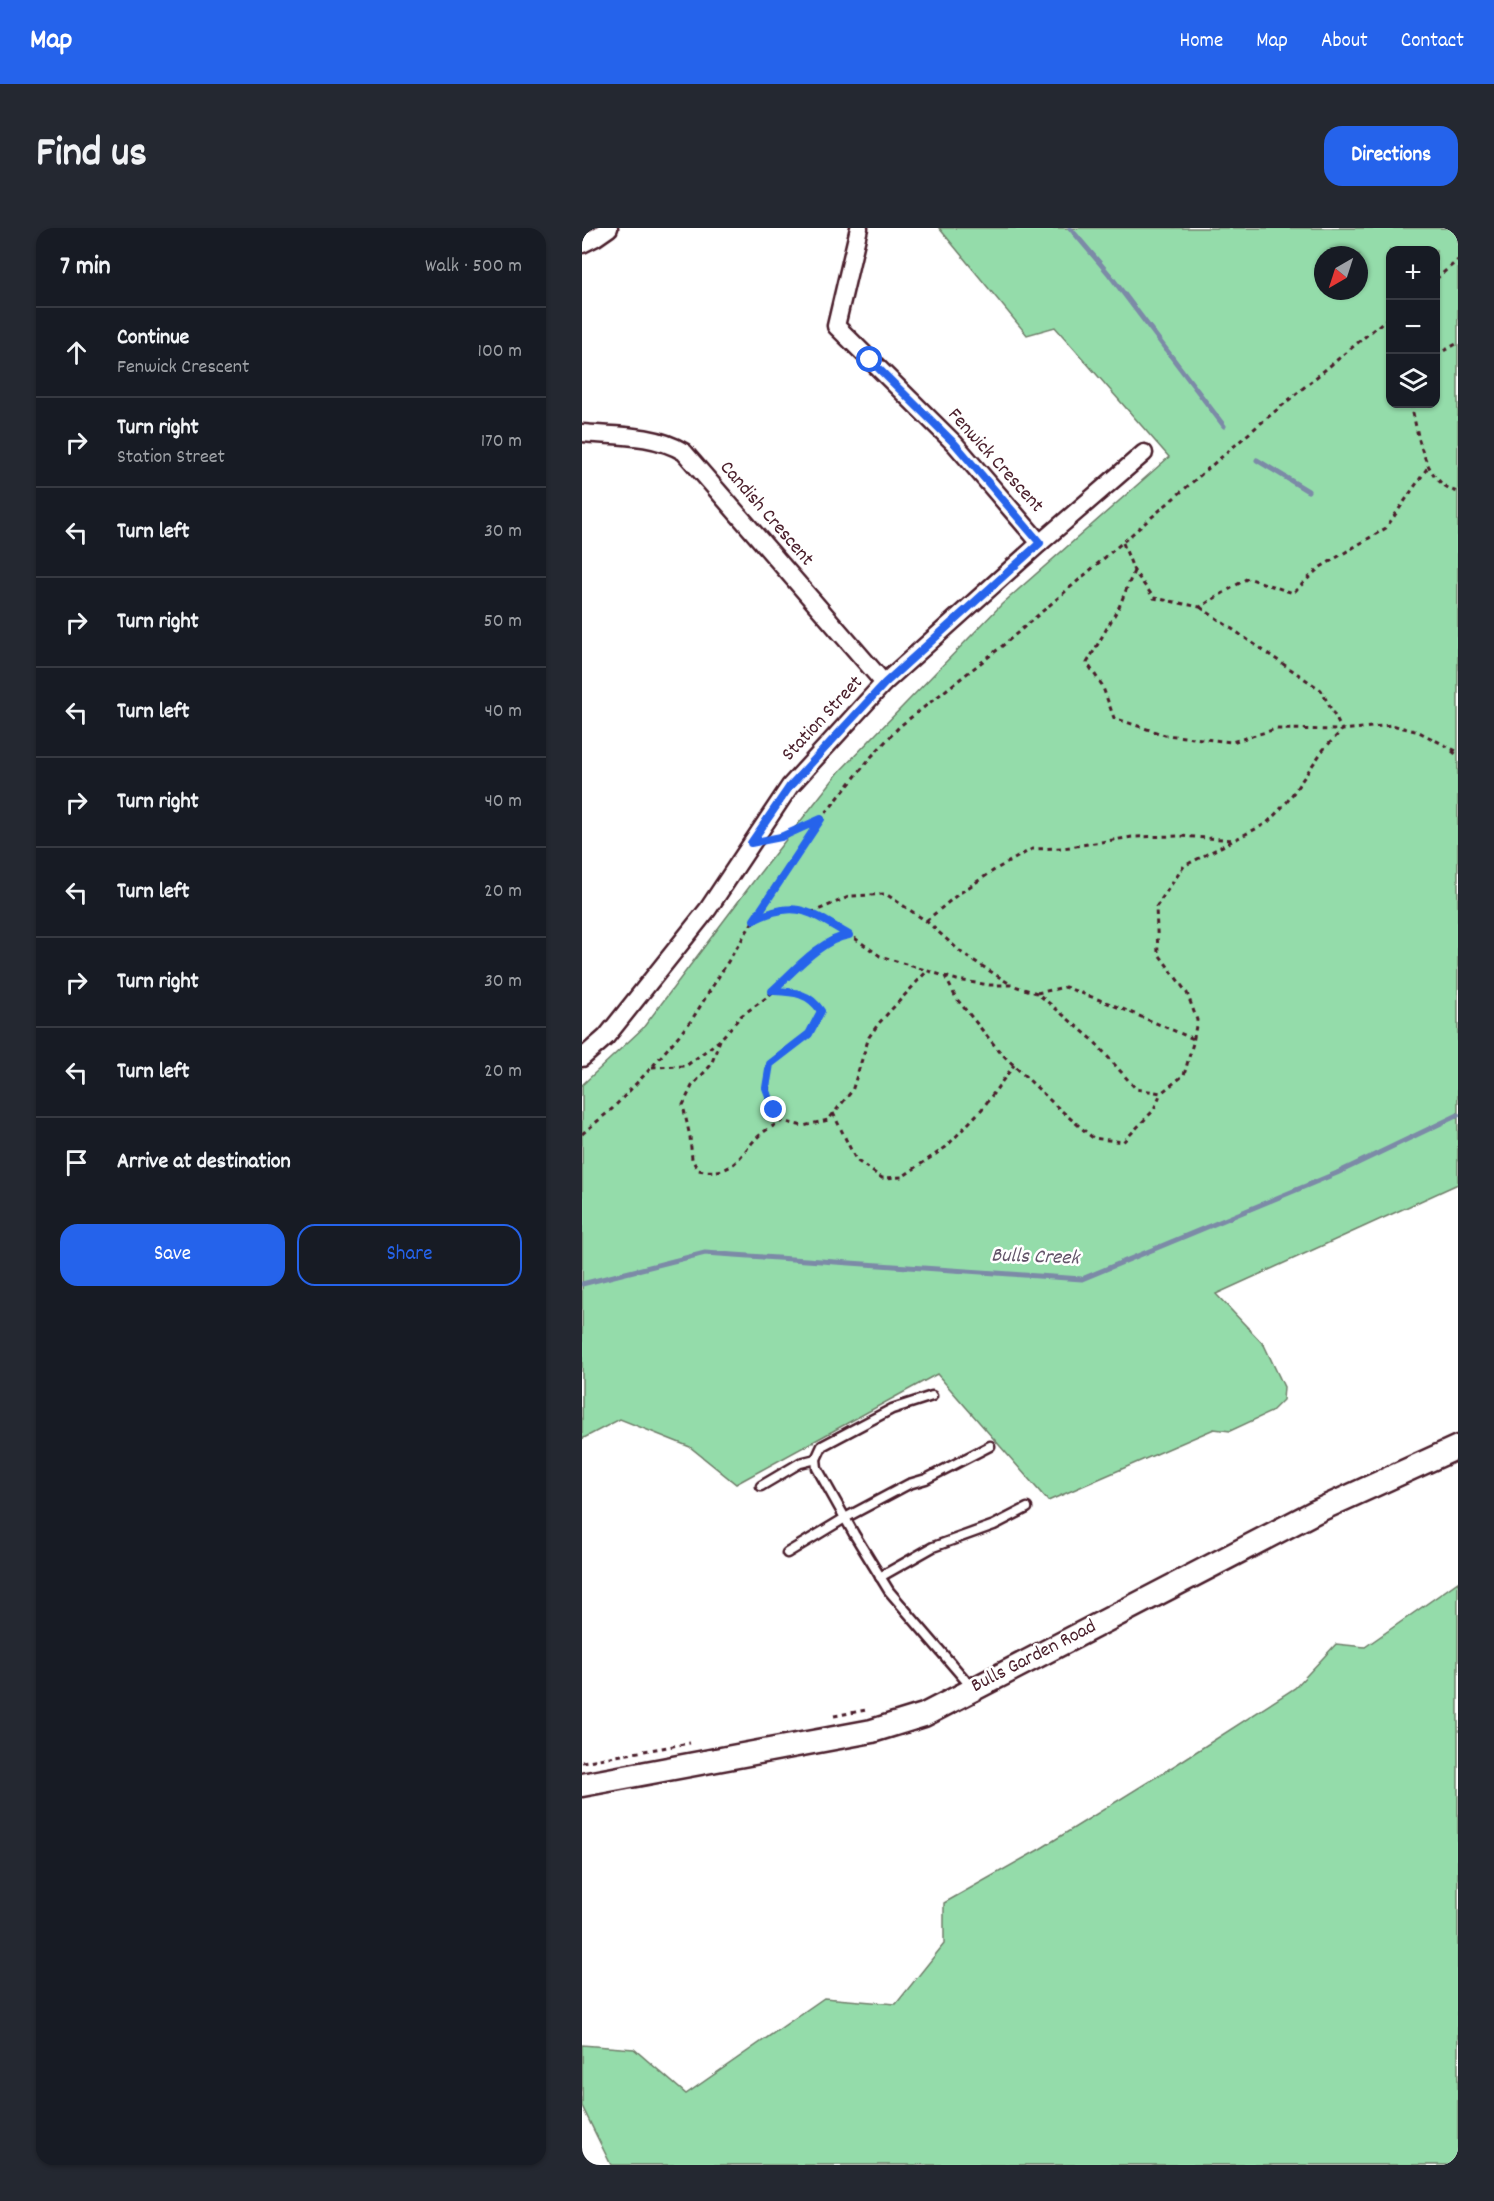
<!DOCTYPE html>
<html lang="en">
<head>
<meta charset="utf-8">
<style>
  body { margin:0; font-family:Dekko,sans-serif; background:#242831; color:#f1f3f6 }
  .controls { position:absolute; right:18px; top:18px; display:grid; overflow:hidden; border-radius:12px; box-shadow:0 2px 4px #0004 }
  .controls button { width:54px; height:54px; display:grid; place-items:center; padding:0; border:0; border-bottom:2px solid #363941; background:#171b24; color:#f1f3f6; font:30px sans-serif }
  .compass { position:absolute; left:732px; top:18px; width:54px; height:54px; border-radius:50%; background:#171b24; box-shadow:0 2px 4px #0004; rotate:219deg }
  .stop { position:absolute; width:18px; height:18px; margin:-14px; border:4px solid #2563eb; border-radius:50%; background:#fff }
  .stop.end { background:#2563eb; border-color:#fff; box-shadow:0 2px 6px #0008 }
  .list { margin:0; padding:0; list-style:none }
  h2 { display:flex; justify-content:space-between; align-items:center; height:78px; margin:0; padding:0 24px; font-size:26px }
  h2 small { font-size:20px; font-weight:400; color:#9ea1a6 }
  .list li { display:grid; grid-template-columns:39px 1fr auto; gap:18px; align-items:center; box-sizing:border-box; height:90px; padding:0 24px; border-top:2px solid #363941 }
  .list b { display:block; font-size:22px; white-space:nowrap }
  .list p { margin:0; font-size:20px; white-space:nowrap; color:#9ea1a6 }
  .list em { font-size:20px; font-style:normal; color:#9ea1a6 }
  .actions { display:flex; gap:12px; padding:18px 24px }
  .actions a { flex:1; padding:14px 0; border:2px solid #2563eb; border-radius:18px; text-align:center; font-size:21px; color:#2563eb }
  .actions .main { background:#2563eb; color:#fff }
  .icon { flex:none; width:33px; height:33px; fill:none; stroke:currentColor; stroke-width:2; stroke-linecap:round; stroke-linejoin:round }
  .map { position:relative; flex:none; width:876px; height:1937px; overflow:hidden; border-radius:18px }
  header { display:flex; align-items:center; gap:36px; box-sizing:border-box; height:84px; padding:0 30px; background:#2563eb; color:#fff }
  header strong { font-size:28px }
  nav { display:flex; gap:33px; margin-inline-start:auto; font-size:21px }
  .intro { display:flex; align-items:center; justify-content:space-between; box-sizing:border-box; height:144px; padding:0 36px }
  h1 { margin:0; font-size:42px }
  .button { padding:15px 27px; border-radius:18px; background:#2563eb; color:#fff; font-size:21px; font-weight:700 }
  main { display:flex; gap:36px; padding:0 36px }
  aside { flex:1; background:#171b24; border-radius:18px; box-shadow:0 2px 4px #0004 }
  .map>svg:first-child { display:block }
</style>
</head>
<body>
<header>
<strong>Map</strong>
<nav><a>Home</a><a>Map</a><a>About</a><a>Contact</a></nav>
</header>
<div class="intro"><h1>Find us</h1><a class="button">Directions</a></div>
<main>
<aside>
<h2>7 min<small>Walk · 500 m</small></h2>
<ul class="list">
<li><svg class="icon" aria-label="ahead" viewBox="0 0 24 24"><path d="M12 20V5M6 11l6-6 6 6"/></svg><div><b>Continue</b><p>Fenwick Crescent</p></div><em>100 m</em></li>
<li><svg class="icon" aria-label="right" viewBox="0 0 24 24"><path d="M7 20v-9h11M14 6l5 5-5 5"/></svg><div><b>Turn right</b><p>Station Street</p></div><em>170 m</em></li>
<li><svg class="icon" aria-label="left" viewBox="0 0 24 24"><path d="M17 20v-9H6M10 6l-5 5 5 5"/></svg><div><b>Turn left</b></div><em>30 m</em></li>
<li><svg class="icon" aria-label="right" viewBox="0 0 24 24"><path d="M7 20v-9h11M14 6l5 5-5 5"/></svg><div><b>Turn right</b></div><em>50 m</em></li>
<li><svg class="icon" aria-label="left" viewBox="0 0 24 24"><path d="M17 20v-9H6M10 6l-5 5 5 5"/></svg><div><b>Turn left</b></div><em>40 m</em></li>
<li><svg class="icon" aria-label="right" viewBox="0 0 24 24"><path d="M7 20v-9h11M14 6l5 5-5 5"/></svg><div><b>Turn right</b></div><em>40 m</em></li>
<li><svg class="icon" aria-label="left" viewBox="0 0 24 24"><path d="M17 20v-9H6M10 6l-5 5 5 5"/></svg><div><b>Turn left</b></div><em>20 m</em></li>
<li><svg class="icon" aria-label="right" viewBox="0 0 24 24"><path d="M7 20v-9h11M14 6l5 5-5 5"/></svg><div><b>Turn right</b></div><em>30 m</em></li>
<li><svg class="icon" aria-label="left" viewBox="0 0 24 24"><path d="M17 20v-9H6M10 6l-5 5 5 5"/></svg><div><b>Turn left</b></div><em>20 m</em></li>
<li><svg class="icon" aria-label="arrive" viewBox="0 0 24 24"><path d="M6 21V4h12l-3 4 3 4H6"/></svg><div><b>Arrive at destination</b></div></li>
</ul>
<div class="actions"><a class="main">Save</a><a>Share</a></div>
</aside>
<div class="map">
<svg width="876" height="1937" viewBox="0 0 876 1937">
  <rect width="100%" height="100%" fill="#fff"/>
  <filter id="ink" filterUnits="userSpaceOnUse"><feTurbulence type="fractalNoise" baseFrequency=".0167" numOctaves="2"/><feDisplacementMap in="SourceGraphic" scale="12" xChannelSelector="R" yChannelSelector="G"/><feConvolveMatrix kernelMatrix="1 2 1 2 8 2 1 2 1" color-interpolation-filters="sRGB"/></filter>
  <g filter="url(#ink)">
    <g fill="#94dcaa" stroke="#6f7e6a" stroke-width="1.5" fill-rule="evenodd">
      <path d="M357 0H876V956L634 1066 682 1117 702 1159 701 1172 689 1184 648 1203 632 1201 466 1273 355 1146 154 1256 108 1219 38 1191 0 1211V857L61 800 177 646 257 544 420 376 587 229 473 99 445 107ZM854 22V176H808V22ZM741 27H777V63H741Z"/>
      <polygon points="876,1354 876,1937 29,1937 0,1878 0,1817 52,1821 104,1866 242,1770 314,1776 362,1716 362,1675 458,1621 595,1536 713,1460 754,1416 783,1419"/>
    </g>
    <g fill="none" stroke-linecap="round" stroke-linejoin="round">
      <g stroke="#7b8aa7" stroke-width="5">
        <polyline points="488,0 527,46 642,198"/>
        <polyline points="675,232 726,263"/>
        <polyline points="0,1056 123,1025 500,1051 755,945 876,887"/>
      </g>
      <defs>
        <g id="service">
          <polyline points="350,1168 310,1181 240,1218 234,1231 235,1240 272,1306 307,1363 391,1461"/>
          <polyline points="179,1258 218,1235 234,1231"/>
          <polyline points="205,1325 263,1290 327,1256 344,1251 408,1218"/>
          <polyline points="298,1349 351,1319 412,1297 445,1280"/>
        </g>
        <g id="minor">
          <polyline points="277,0 254,98 373,216 458,315"/>
          <polyline points="0,16 14,9 27,0"/>
          <path d="M0 205C34 208 72 206 102 224L302 455"/>
          <polyline points="0,830 24,809 126,681 208,558 302,455 458,315 562,225"/>
        </g>
        <polyline id="secondary" points="0,1557 290,1503 342,1487 733,1284 876,1219"/>
      </defs>
      <use href="#service" stroke="#4a1f2b" stroke-width="13"/>
      <use href="#minor" stroke="#4a1f2b" stroke-width="21"/>
      <use href="#secondary" stroke="#4a1f2b" stroke-width="27"/>
      <g stroke="#4a1f2b" stroke-width="3" stroke-dasharray="4.5 4.5" stroke-linecap="butt">
        <polyline points="854,51 876,32"/>
        <polyline points="854,127 876,115"/>
        <path d="M829 176C836 205 841 255 876 264"/>
        <polyline points="541,315 552,343 572,370 618,379 666,350 711,365 737,340 804,300 846,239"/>
        <polyline points="552,343 537,379 505,435 520,457 532,490 583,507 650,514 694,501 760,502 739,462 618,379"/>
        <polyline points="870,523 876,528"/>
        <polyline points="194,610 238,592"/>
        <polyline points="229,685 269,668 304,666 344,693 380,725 428,756"/>
        <polyline points="174,691 190,683 207,680 229,685 271,709 298,728 375,752 407,757 429,757 455,765 511,812 554,861 579,865 602,847 611,815 615,792 605,765 576,725 574,679 602,638 685,595 705,574 741,522 760,502 810,497 837,504 876,524"/>
        <polyline points="344,693 375,667 414,641 450,621 481,620 550,609 598,608 652,612"/>
        <polyline points="363,748 374,770 418,824 474,878 511,910 541,914 571,883 579,865"/>
        <path d="M190 763C211 764 226 764 239 783L227 806 188 836C184 862 184 871 200 893"/>
        <polyline points="455,765 483,759 526,775 612,811"/>
        <path d="M138 812 129 837 110 858 101 877 108 909 110 931 116 942C155 949 155 927 179 906 185 901 193 897 200 893L221 898 246 892 270 863 287 809 297 795 345 743"/>
        <polyline points="70,839 104,838 138,812 159,788 184,770 231,725 251,711 265,707"/>
        <polyline points="251,885 274,932 300,950 320,949 364,919 400,881 432,837"/>
        <polyline points="0,906 30,881 70,839 109,793 172,692 239,591 289,529 318,498 419,419 679,195 808,88"/>
        <polyline points="252,1488 284,1482"/>
        <polyline points="0,1534 108,1515"/>
      </g>
      <use href="#service" stroke="#fff" stroke-width="8"/>
      <use href="#minor" stroke="#fff" stroke-width="16"/>
      <use href="#secondary" stroke="#fff" stroke-width="22"/>
    </g>
  </g>
  <g fill="none" stroke-linecap="round" stroke-linejoin="round" filter="url(#ink)">
    <path stroke="#2563eb" stroke-width="8" d="M192 882 184 860 188 836 227 806 239 783C226 764 211 764 190 763 211 744 239 711 267 707 229 685 215 670 172 692L239 591 199 609 169 615 208 558 303 455 458 315 373 216 288 132"/>
  </g>
  <g text-anchor="middle" dominant-baseline="central" stroke-width="5" stroke-linejoin="round" paint-order="stroke">
    <g font-size="20" fill="#4a1f2b" stroke="#fff">
      <text transform="translate(413 233) rotate(48)">Fenwick Crescent</text>
      <text transform="translate(184 286) rotate(49)">Candish Crescent</text>
      <text transform="translate(241 491) rotate(-47)">Station Street</text>
      <text transform="translate(452 1429) rotate(-27)">Bulls Garden Road</text>
    </g>
    <g font-size="21" font-style="italic" fill="#625469" stroke="#fff">
      <text transform="translate(453 1030) rotate(2)">Bulls Creek</text>
    </g>
  </g>
</svg>
<div class="controls">
<button>+</button>
<button>−</button>
<button><svg class="icon" aria-label="layers" viewBox="0 0 24 24"><path d="M12 4l9 5-9 5-9-5zM3 14l9 5 9-5"/></svg></button>
</div>
<svg class="compass" viewBox="-18 -18 36 36"><path d="M0-13l5 13h-10z" fill="#e53935"/><path d="M0 13l5-13h-10z" fill="#9ea1a6"/></svg>
<div class="stop" style="left:288px;top:132px"></div>
<div class="stop end" style="left:192px;top:882px"></div>
</div>
</main>
</body>
</html>
